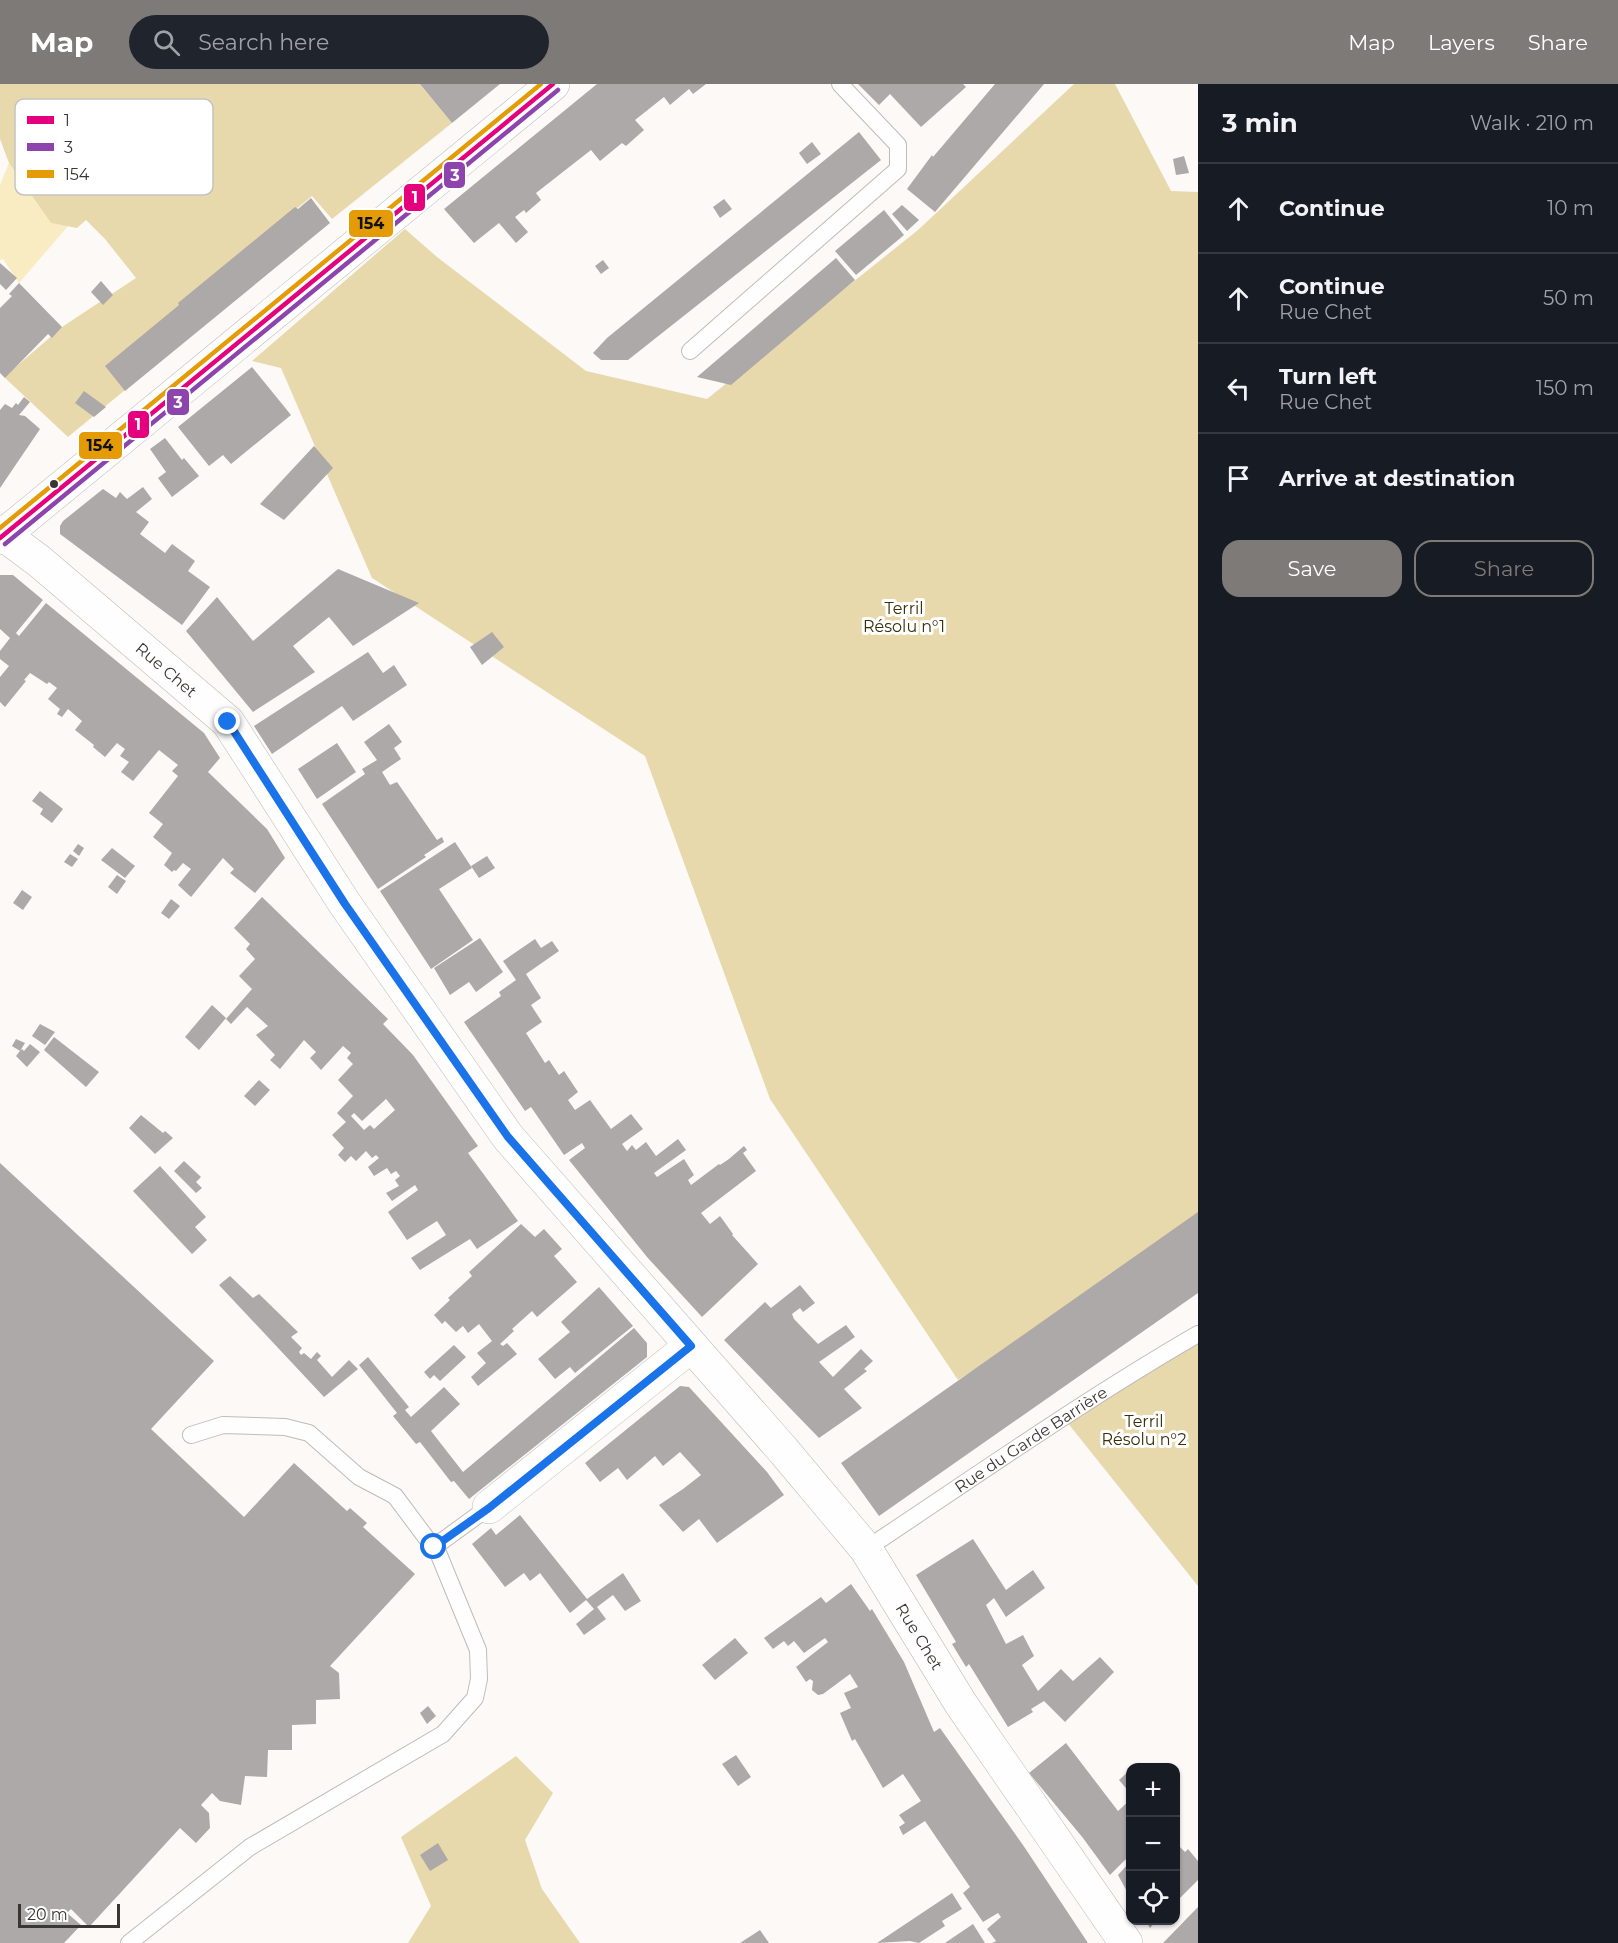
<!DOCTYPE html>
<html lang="en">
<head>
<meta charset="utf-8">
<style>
  body { margin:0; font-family:Montserrat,sans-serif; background:#20242c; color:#f1f3f6 }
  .controls { position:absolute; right:18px; bottom:18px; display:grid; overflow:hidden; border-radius:12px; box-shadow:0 2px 4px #0004 }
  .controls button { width:54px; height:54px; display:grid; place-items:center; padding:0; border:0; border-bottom:2px solid #363941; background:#171b24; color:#f1f3f6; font:30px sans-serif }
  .scale { position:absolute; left:18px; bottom:15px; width:102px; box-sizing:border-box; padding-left:6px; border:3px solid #3a3634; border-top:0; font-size:16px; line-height:21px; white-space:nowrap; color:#3a3634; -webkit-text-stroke:4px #fff; paint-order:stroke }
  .stop { position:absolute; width:18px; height:18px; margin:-14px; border:4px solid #1a73e8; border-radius:50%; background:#fff }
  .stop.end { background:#1a73e8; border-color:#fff; box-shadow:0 2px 6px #0008 }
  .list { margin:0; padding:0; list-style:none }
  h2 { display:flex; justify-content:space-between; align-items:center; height:78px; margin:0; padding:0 24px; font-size:26px }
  h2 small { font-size:20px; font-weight:400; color:#9ea1a6 }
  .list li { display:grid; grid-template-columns:39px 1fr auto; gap:18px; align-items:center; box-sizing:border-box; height:90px; padding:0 24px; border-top:2px solid #363941 }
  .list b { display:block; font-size:22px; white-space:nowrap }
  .list p { margin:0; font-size:20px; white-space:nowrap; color:#9ea1a6 }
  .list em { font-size:20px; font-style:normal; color:#9ea1a6 }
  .actions { display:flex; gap:12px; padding:18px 24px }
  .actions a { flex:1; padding:14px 0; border:2px solid #7e7a78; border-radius:18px; text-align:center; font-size:21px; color:#7e7a78 }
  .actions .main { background:#7e7a78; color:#fff }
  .icon { flex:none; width:33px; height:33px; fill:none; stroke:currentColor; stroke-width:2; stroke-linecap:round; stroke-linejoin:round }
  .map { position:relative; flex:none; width:1198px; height:1859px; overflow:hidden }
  header { display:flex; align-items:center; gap:36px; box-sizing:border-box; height:84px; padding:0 30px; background:#7e7a78; color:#fff }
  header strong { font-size:28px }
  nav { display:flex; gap:33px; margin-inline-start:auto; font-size:21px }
  .search { width:420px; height:54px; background:#20242c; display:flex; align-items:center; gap:15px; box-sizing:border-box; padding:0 21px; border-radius:33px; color:#9ea1a6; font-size:22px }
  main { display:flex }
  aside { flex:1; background:#171b24 }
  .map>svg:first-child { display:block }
</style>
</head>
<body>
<header>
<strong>Map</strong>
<div class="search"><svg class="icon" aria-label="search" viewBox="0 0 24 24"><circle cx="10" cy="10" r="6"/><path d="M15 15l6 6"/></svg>Search here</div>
<nav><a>Map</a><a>Layers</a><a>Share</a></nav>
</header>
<main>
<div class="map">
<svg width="1198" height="1859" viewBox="0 0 1198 1859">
  <rect width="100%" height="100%" fill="#fcf9f7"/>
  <polygon fill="#f9ecc3" points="9,79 51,139 68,142 19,199 3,175 0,176 0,101"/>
  <g fill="#e7d9ac">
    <polygon points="0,0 420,0 452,39 332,135 312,112 106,282 125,306 68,353 4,293 62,243 136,194 105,155 86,136 77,144 51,139 9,79 0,55"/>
    <polygon points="1074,0 1115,0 1171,107 1198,108 1198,1134 1119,1196 958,1296 770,1015 645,672 372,494 281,284 252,277 405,145 437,173 586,287 707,315 918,146"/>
    <polygon points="1198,1248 1198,1502 1063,1333"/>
    <polygon points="516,1672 553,1709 525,1756 542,1805 580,1859 408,1859 431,1822 401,1753"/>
  </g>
  <g fill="#aca9a8" fill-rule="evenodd">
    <polygon points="420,0 500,0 452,39"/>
    <polygon points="597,0 706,0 693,10 689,5 670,21 664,13 635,36 644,46 626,62 622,59 600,77 591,66 536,109 541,116 526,129 524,126 515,133 528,148 516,159 499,139 474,159 444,125"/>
    <polygon points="858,0 963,0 966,3 921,43 890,10 879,21"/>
    <polygon points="995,0 1044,0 935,128 907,105 932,71 933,73"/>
    <polygon points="859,48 881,76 628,276 601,276 593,269 607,254"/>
    <polygon points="812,58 821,70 807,80 799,69"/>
    <polygon points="1184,72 1189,89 1176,91 1173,75"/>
    <polygon points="311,114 330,139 125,307 105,282 179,221 178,219 295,123 298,125"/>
    <polygon points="724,115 732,125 720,134 713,123"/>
    <polygon points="902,121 919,136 907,147 892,130"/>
    <polygon points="884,126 904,151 856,191 835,167"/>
    <polygon points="836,174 855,196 731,301 697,293"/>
    <polygon points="603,176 609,184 601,190 595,182"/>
    <polygon points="0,179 17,194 6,206 0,200"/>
    <polygon points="101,197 113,211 103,221 91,208"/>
    <polygon points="19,199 62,243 52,254 48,250 5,294 0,289 0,224 12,212 9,210"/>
    <polygon points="252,283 291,331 231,380 223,371 209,382 178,343"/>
    <polygon points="84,307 106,323 94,333 75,319"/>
    <polygon points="24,313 30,318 19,331 25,332 40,345 0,404 0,326 5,320 12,324 16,319 18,321"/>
    <polygon points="165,354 182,376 184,374 199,392 172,413 158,394 166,388 150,365"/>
    <polygon points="314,362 333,384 284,436 260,420"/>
    <polygon points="143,403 152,415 136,428 149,438 140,450 165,469 172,460 195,477 188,487 210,503 182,541 60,450 60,442 63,437 103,405 116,414 120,408 127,415"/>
    <polygon points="338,485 419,519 353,562 329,533 293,562 315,588 253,628 186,547 217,513 253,557"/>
    <polygon points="0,491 13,491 43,516 16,549 19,552 46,519 204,649 220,674 208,688 267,745 285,774 255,809 230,789 234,785 223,774 191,813 178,801 191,785 183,779 176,787 174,786 172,788 164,781 172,769 153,753 163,740 149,729 178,692 172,687 178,681 159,666 133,697 121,688 129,678 120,672 125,665 117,659 105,673 93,663 94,661 75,646 82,637 68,625 62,633 57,630 60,625 48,615 57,604 49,598 47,600 30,589 24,596 26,597 5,623 0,618 0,593 9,582 0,575 0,567 10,554 0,545"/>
    <polygon points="492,548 504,563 482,581 470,563"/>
    <polygon points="368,568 383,589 394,581 407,601 353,637 342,622 272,670 254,642"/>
    <polygon points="389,640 402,658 394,664 401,675 382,688 390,701 397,698 437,756 442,753 444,758 424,771 426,773 378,805 322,720 365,690 362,685 377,676 364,658"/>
    <polygon points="337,659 356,688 317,715 298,685"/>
    <polygon points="40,707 63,725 52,739 40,730 43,725 32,717"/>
    <polygon points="455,758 472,784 439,805 473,856 431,885 380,807"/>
    <polygon points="78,760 84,764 79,772 73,767"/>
    <polygon points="112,764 135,782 125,794 101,776"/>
    <polygon points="70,770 78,775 72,783 64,778"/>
    <polygon points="487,772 495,784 479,794 471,782"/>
    <polygon points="117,791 126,797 117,810 108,803"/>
    <polygon points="22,806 32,813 23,826 13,819"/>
    <path d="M262 813 388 935 383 940 413 971 478 1062 468 1069 518 1137 477 1165 470 1155 420 1186 411 1174 446 1151 437 1137 407 1156 388 1128 418 1106 415 1101 392 1117 386 1109 399 1102 395 1096 400 1092 396 1087 391 1090 387 1084 374 1092 368 1083 379 1074 376 1071 372 1074 366 1067 356 1077 351 1072 345 1078 338 1071 344 1064 332 1051 346 1038 337 1029 353 1012 338 996 353 980 347 974 351 969 343 962 321 986 310 974 316 968 304 956 280 985 270 976 275 971 256 951 268 942 247 923 231 940 226 935 252 905 239 892 255 875 246 865 250 860 234 844ZM386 1015 395 1026 374 1045 370 1041 364 1046 351 1032 354 1029 362 1037Z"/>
    <polygon points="171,815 180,822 169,835 161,829"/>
    <polygon points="480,854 503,888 476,908 469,898 450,911 434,884"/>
    <polygon points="535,855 541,864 552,857 559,867 526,890 541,914 531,921 542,938 526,949 545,979 549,976 559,991 564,987 578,1008 568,1016 575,1026 590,1016 611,1045 631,1030 643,1045 622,1060 627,1067 632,1061 636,1066 646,1058 656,1072 678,1055 686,1066 654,1089 657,1093 684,1075 694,1091 688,1096 691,1101 719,1080 720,1081 729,1075 744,1062 747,1066 743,1069 756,1087 701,1129 710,1140 720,1132 733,1150 732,1151 758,1180 702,1233 647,1173 569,1076 585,1064 582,1059 564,1071 531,1023 525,1027 464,938 501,912 499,908 516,896 503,877"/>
    <polygon points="212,921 226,934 199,966 185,953"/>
    <polygon points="40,940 55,948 45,961 32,952"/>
    <polygon points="54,953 99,988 86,1003 44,966"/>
    <polygon points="16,955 25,959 20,967 22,965 24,967 30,960 40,968 27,983 16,972 20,967 12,962"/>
    <polygon points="259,996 270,1006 255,1022 244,1012"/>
    <polygon points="141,1031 163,1049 165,1047 173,1054 155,1070 129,1044"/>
    <polygon points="184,1077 201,1093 196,1098 202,1104 196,1109 174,1087"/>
    <polygon points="0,1079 214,1277 151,1345 244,1433 294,1379 347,1427 350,1424 367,1439 363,1443 415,1490 330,1582 339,1589 340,1615 316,1616 316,1640 292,1641 292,1666 268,1666 267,1693 245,1692 241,1721 220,1717 212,1709 201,1721 209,1729 210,1744 196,1759 180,1744 89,1843 71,1825 67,1829 81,1841 64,1859 0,1859"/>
    <polygon points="160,1082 206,1133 195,1143 207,1156 192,1170 133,1107"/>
    <polygon points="1198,1128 1198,1209 879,1432 841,1379"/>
    <polygon points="521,1140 535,1153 544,1145 562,1165 554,1172 577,1198 537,1233 532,1227 512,1245 514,1247 500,1260 503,1262 507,1259 517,1270 478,1302 471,1293 486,1279 477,1269 492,1257 479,1240 468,1249 463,1242 456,1248 445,1237 442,1240 434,1231 450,1216 448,1214 472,1192 469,1188"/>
    <polygon points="230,1192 253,1214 259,1210 298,1248 291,1253 302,1264 299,1268 301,1271 304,1269 311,1275 317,1268 321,1272 317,1276 332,1293 349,1276 358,1285 324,1313 219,1201"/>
    <polygon points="800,1201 815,1219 803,1228 800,1224 792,1230 794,1235 818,1260 846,1241 855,1253 819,1278 833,1293 861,1265 873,1277 864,1285 867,1287 844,1305 862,1324 819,1354 724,1256 765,1218 771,1224"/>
    <polygon points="599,1203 633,1242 575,1289 570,1283 555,1295 538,1275 570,1248 561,1238"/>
    <polygon points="634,1244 647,1259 647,1273 469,1415 454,1397 451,1398 420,1358 416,1360 393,1332 397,1329 359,1281 368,1273 409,1323 405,1326 411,1333 444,1303 460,1320 431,1347 463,1388"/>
    <polygon points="454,1261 466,1273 440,1297 434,1291 430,1295 424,1288"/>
    <polygon points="680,1302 689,1303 767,1388 784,1411 717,1459 699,1435 683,1448 659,1421 683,1405 701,1391 680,1368 663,1382 655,1372 627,1396 618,1384 600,1398 585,1379"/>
    <polygon points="520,1431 587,1515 623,1489 641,1517 625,1527 613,1511 597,1523 606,1535 584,1551 576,1540 594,1525 586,1516 570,1529 540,1489 530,1497 524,1489 505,1503 472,1460 491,1444 496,1451"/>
    <polygon points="973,1455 1006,1506 1033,1486 1045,1504 1006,1533 994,1514 986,1521 1006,1560 1023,1551 1034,1572 1022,1581 1038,1607 1061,1585 1073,1597 1100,1573 1114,1588 1065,1638 1044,1617 1031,1625 1033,1628 1008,1643 969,1580 966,1583 952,1560 956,1558 916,1491"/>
    <polygon points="851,1500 870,1527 872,1525 904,1578 934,1648 940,1644 1025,1764 1088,1859 992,1859 996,1857 987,1845 1001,1833 998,1829 983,1838 963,1809 970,1803 925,1737 903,1751 899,1743 905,1739 899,1731 921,1717 903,1690 883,1704 855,1655 852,1657 840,1629 851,1624 844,1609 858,1603 850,1590 823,1610 818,1611 812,1606 813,1597 810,1595 806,1598 796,1583 828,1558 825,1554 804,1569 794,1557 788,1562 784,1557 773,1565 764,1554 821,1513 826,1519"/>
    <polygon points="735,1554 748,1569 715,1596 702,1581"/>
    <polygon points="428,1622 436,1632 427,1640 420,1629"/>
    <polygon points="1066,1659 1118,1727 1130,1716 1130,1771 1110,1791 1083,1754 1029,1689"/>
    <polygon points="736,1671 751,1693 738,1702 722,1680"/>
    <polygon points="1130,1686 1130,1709 1119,1696"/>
    <polygon points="438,1759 448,1776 430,1787 420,1771"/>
    <polygon points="1176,1759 1185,1768 1188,1765 1198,1777 1198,1796 1176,1818"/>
    <polygon points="1130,1778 1130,1813 1118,1791"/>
    <polygon points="952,1809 962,1825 942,1837 945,1842 919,1859 910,1857 877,1859"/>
    <polygon points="1198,1823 1198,1859 1163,1859"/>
    <polygon points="1145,1836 1157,1836 1150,1844"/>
    <polygon points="973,1840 985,1859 945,1859"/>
    <polygon points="760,1846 769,1859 740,1859"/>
  </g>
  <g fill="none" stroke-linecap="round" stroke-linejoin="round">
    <defs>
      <g id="service">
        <polyline points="690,267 898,85 898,61 840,0"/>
        <polyline points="434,1463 489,1423"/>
        <path id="s1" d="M866 1465C976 1392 1084 1316 1198 1250"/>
        <polyline points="129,1859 250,1763 443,1650 475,1614 479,1595 478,1566 439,1471 395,1412 359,1393 309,1349 285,1343 223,1341 191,1351"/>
      </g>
      <g id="minor">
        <path id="s2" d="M0 448 39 477 228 638 345 820 508 1053 783 1366 866 1465 961 1620 1126 1859"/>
        <polyline points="489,1423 691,1262"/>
      </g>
      <polyline id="tertiary" points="0,454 553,0"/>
    </defs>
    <use href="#service" stroke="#bfbbb9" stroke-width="18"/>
    <use href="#minor" stroke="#bfbbb9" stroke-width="34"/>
    <use href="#tertiary" stroke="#bfbbb9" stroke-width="34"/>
    <use href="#service" stroke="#fffefe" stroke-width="16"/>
    <use href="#minor" stroke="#fffefe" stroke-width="33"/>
    <use href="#tertiary" stroke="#fffefe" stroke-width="33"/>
    <defs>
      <polyline id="bus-1" points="0,454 553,0"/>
      <polyline id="bus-2" points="5,460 558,6"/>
      <polyline id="bus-3" points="0,444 541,0"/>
    </defs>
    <use href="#bus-1" stroke="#fff" stroke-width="9"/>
    <use href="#bus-2" stroke="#fff" stroke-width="9"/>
    <use href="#bus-3" stroke="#fff" stroke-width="9"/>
    <use href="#bus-1" stroke="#e5007d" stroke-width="4.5"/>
    <use href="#bus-2" stroke="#8e44ad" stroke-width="4.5"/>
    <use href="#bus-3" stroke="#e49b05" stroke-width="4.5"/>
  </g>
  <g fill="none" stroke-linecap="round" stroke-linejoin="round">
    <polyline stroke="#1a73e8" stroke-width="8" points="228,638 345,820 508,1053 691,1262 489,1424 434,1463"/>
  </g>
  <circle fill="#3a3634" stroke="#fff" stroke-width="2" cx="54" cy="400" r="5"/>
  <g text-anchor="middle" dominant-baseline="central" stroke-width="6" stroke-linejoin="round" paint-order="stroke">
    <g font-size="16" fill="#382f0b" stroke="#fff">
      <text x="904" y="524">Terril<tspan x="904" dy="18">Résolu n°1</tspan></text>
      <text x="1144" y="1337">Terril<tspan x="1144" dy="18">Résolu n°2</tspan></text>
    </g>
    <g font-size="16" fill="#3a3634" stroke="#fff">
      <text stroke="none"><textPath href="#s2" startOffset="216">Rue Chet</textPath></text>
      <text stroke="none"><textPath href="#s1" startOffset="198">Rue du Garde Barrière</textPath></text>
      <text stroke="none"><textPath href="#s2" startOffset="1446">Rue Chet</textPath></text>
    </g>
  </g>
  <rect x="15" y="15" width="198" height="96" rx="9" fill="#fff" stroke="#c4c3c2" stroke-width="1.5"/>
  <rect x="27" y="32" width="27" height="8" fill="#e5007d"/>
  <rect x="27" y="59" width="27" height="8" fill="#8e44ad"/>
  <rect x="27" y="86" width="27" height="8" fill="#e49b05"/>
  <g font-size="16" fill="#3a3634">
    <text x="64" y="42">1</text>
    <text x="64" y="69">3</text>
    <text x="64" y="96">154</text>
  </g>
  <g stroke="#fff" stroke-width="2">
    <rect x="443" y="77" width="23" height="28" rx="6" fill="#8e44ad"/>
    <rect x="403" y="99" width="23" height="29" rx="6" fill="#e5007d"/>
    <rect x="348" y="125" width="46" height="29" rx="6" fill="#e49b05"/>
    <rect x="166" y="304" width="24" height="28" rx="6" fill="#8e44ad"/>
    <rect x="127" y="326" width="23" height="29" rx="6" fill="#e5007d"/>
    <rect x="78" y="347" width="45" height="29" rx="6" fill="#e49b05"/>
  </g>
  <g font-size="16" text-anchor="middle" font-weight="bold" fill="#fff">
    <text x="455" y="97">3</text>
    <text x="415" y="119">1</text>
    <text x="178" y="324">3</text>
    <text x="138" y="346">1</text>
  </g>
  <g font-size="16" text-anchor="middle" font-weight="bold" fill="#111">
    <text x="371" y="145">154</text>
    <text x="100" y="367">154</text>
  </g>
</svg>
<div class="controls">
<button>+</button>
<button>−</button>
<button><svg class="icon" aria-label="locate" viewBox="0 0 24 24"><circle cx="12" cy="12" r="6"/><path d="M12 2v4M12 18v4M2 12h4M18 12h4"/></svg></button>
</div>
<div class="scale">20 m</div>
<div class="stop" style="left:434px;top:1463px"></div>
<div class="stop end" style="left:228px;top:638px"></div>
</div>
<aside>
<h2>3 min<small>Walk · 210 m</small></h2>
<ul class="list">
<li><svg class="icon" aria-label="ahead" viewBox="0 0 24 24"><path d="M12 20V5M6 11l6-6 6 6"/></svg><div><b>Continue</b></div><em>10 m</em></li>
<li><svg class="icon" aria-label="ahead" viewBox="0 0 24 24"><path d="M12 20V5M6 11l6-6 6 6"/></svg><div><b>Continue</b><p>Rue Chet</p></div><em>50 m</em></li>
<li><svg class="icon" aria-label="left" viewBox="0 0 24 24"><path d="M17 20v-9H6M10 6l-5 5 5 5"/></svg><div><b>Turn left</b><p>Rue Chet</p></div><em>150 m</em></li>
<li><svg class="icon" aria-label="arrive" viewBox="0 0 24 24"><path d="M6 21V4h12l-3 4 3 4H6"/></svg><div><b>Arrive at destination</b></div></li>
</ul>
<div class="actions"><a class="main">Save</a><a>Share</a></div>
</aside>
</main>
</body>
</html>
